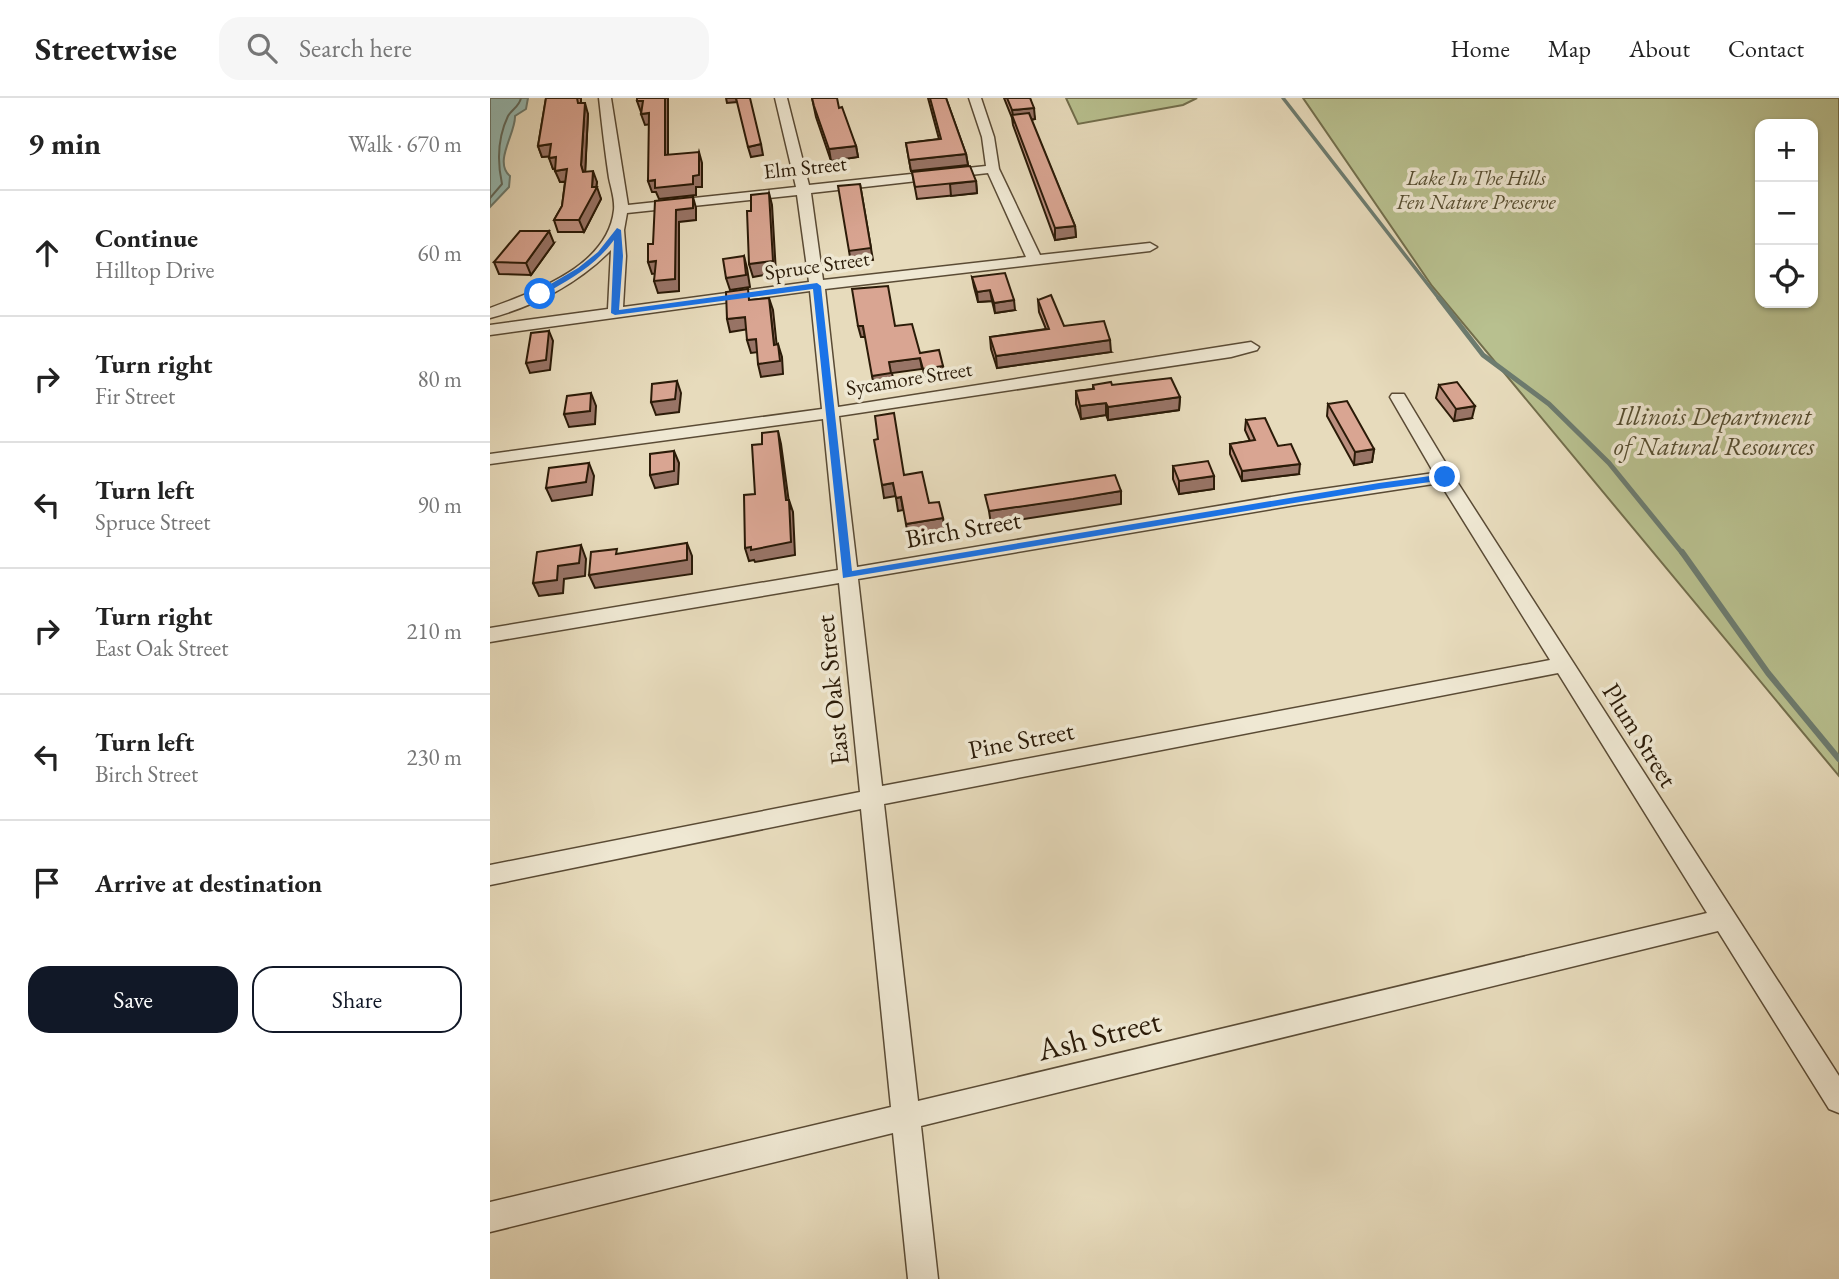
<!DOCTYPE html>
<html lang="en">
<head>
<meta charset="utf-8">
<style>
  body { margin:0; font-family:"EB Garamond",serif; background:#f6f6f6; color:#222 }
  .controls { position:absolute; right:21px; top:21px; display:grid; overflow:hidden; border-radius:14px; box-shadow:0 2px 5px #0004 }
  .controls button { width:63px; height:63px; display:grid; place-items:center; padding:0; border:0; border-bottom:2px solid #e0e0e0; background:#fff; color:#222; font:35px sans-serif }
  .stop { position:absolute; width:21px; height:21px; margin:-16px; border:5px solid #1a73e8; border-radius:50%; background:#fff }
  .stop.end { background:#1a73e8; border-color:#fff; box-shadow:0 2px 7px #0008 }
  .list { margin:0; padding:0; list-style:none }
  h2 { display:flex; justify-content:space-between; align-items:center; height:91px; margin:0; padding:0 28px; font-size:30px }
  h2 small { font-size:23px; font-weight:400; color:#767676 }
  .list li { display:grid; grid-template-columns:46px 1fr auto; gap:21px; align-items:center; box-sizing:border-box; height:126px; padding:0 28px; border-top:2px solid #e0e0e0 }
  .list b { display:block; font-size:26px; white-space:nowrap }
  .list p { margin:0; font-size:23px; white-space:nowrap; color:#767676 }
  .list em { font-size:23px; font-style:normal; color:#767676 }
  .actions { display:flex; gap:14px; padding:21px 28px }
  .actions a { flex:1; padding:16px 0; border:2px solid #111827; border-radius:21px; text-align:center; font-size:24px; color:#111827 }
  .actions .main { background:#111827; color:#fff }
  .icon { flex:none; width:38px; height:38px; fill:none; stroke:currentColor; stroke-width:2; stroke-linecap:round; stroke-linejoin:round }
  .map { position:relative; flex:none; width:1349px; height:1181px; overflow:hidden }
  header { display:flex; align-items:center; gap:42px; box-sizing:border-box; height:98px; padding:0 35px; background:#fff; border-bottom:2px solid #e0e0e0 }
  header strong { font-size:33px }
  nav { display:flex; gap:38px; margin-inline-start:auto; font-size:24px }
  .search { width:490px; height:63px; background:#f6f6f6; display:flex; align-items:center; gap:18px; box-sizing:border-box; padding:0 24px; border-radius:21px; color:#767676; font-size:26px }
  main { display:flex }
  aside { flex:1; background:#fff }
  .map>svg:first-child { display:block }
</style>
</head>
<body>
<header>
<strong>Streetwise</strong>
<div class="search"><svg class="icon" aria-label="search" viewBox="0 0 24 24"><circle cx="10" cy="10" r="6"/><path d="M15 15l6 6"/></svg>Search here</div>
<nav><a>Home</a><a>Map</a><a>About</a><a>Contact</a></nav>
</header>
<main>
<aside>
<h2>9 min<small>Walk · 670 m</small></h2>
<ul class="list">
<li><svg class="icon" aria-label="ahead" viewBox="0 0 24 24"><path d="M12 20V5M6 11l6-6 6 6"/></svg><div><b>Continue</b><p>Hilltop Drive</p></div><em>60 m</em></li>
<li><svg class="icon" aria-label="right" viewBox="0 0 24 24"><path d="M7 20v-9h11M14 6l5 5-5 5"/></svg><div><b>Turn right</b><p>Fir Street</p></div><em>80 m</em></li>
<li><svg class="icon" aria-label="left" viewBox="0 0 24 24"><path d="M17 20v-9H6M10 6l-5 5 5 5"/></svg><div><b>Turn left</b><p>Spruce Street</p></div><em>90 m</em></li>
<li><svg class="icon" aria-label="right" viewBox="0 0 24 24"><path d="M7 20v-9h11M14 6l5 5-5 5"/></svg><div><b>Turn right</b><p>East Oak Street</p></div><em>210 m</em></li>
<li><svg class="icon" aria-label="left" viewBox="0 0 24 24"><path d="M17 20v-9H6M10 6l-5 5 5 5"/></svg><div><b>Turn left</b><p>Birch Street</p></div><em>230 m</em></li>
<li><svg class="icon" aria-label="arrive" viewBox="0 0 24 24"><path d="M6 21V4h12l-3 4 3 4H6"/></svg><div><b>Arrive at destination</b></div></li>
</ul>
<div class="actions"><a class="main">Save</a><a>Share</a></div>
</aside>
<div class="map">
<svg width="1349" height="1181" viewBox="0 0 1349 1181">
  <rect width="100%" height="100%" fill="#e7dbbc"/>
  <filter id="stains"><feTurbulence type="fractalNoise" baseFrequency=".00286" numOctaves="4"/><feColorMatrix values="0 0 0 0 .2 0 0 0 0 .09 0 0 0 0 .02 0 0 0 .5 -.17"/></filter>
  <radialGradient id="worn" r=".72"><stop offset=".6" stop-color="#630" stop-opacity="0"/><stop offset="1" stop-color="#630" stop-opacity=".3"/></radialGradient>
  <g fill="#b8c08f" stroke="#726e4c" stroke-width="2" fill-rule="evenodd">
    <polygon points="576,0 707,0 693,7 588,26"/>
    <path d="M813 0H1349V678L942 188ZM1270 26H1323V205H1270Z"/>
  </g>
  <path fill="#97bbb3" stroke="#6c7b6f" stroke-width="2" d="M0 0H38L36 11 25 18C26 35 3 64 20 78L19 89 0 109Z"/>
  <g fill="none" stroke-linecap="round" stroke-linejoin="round">
    <path stroke="#616b5e" stroke-width="2" d="M0 100 12 86C7 63 8 39 18 18 22 11 29 9 31 0"/>
    <polyline stroke="#6c7b6f" stroke-width="3.5" points="793,0 950,202"/>
    <polyline stroke="#6c7b6f" stroke-width="5" points="949,200 993,257 1059,306 1119,365 1193,456"/>
    <polyline stroke="#6c7b6f" stroke-width="6" points="1192,454 1278,575 1349,661"/>
    <defs>
      <path id="minor" d="M109 0H121L138 107 306 89 285 0H297L319 87 496 68 492 39 479 0H491L504 39 509 71 550 157 660 145 667 149 660 153 335 191 348 309 761 244 769 249 767 252 741 259 349 318 367 469 805 395 944 375 900 299 902 296H914L964 379 1349 978V1015L1339 1011 1228 833 431 1028 448 1181H418L403 1035 0 1134V1104L401 1009 371 711 0 787V767L370 694 349 485 0 544V530L348 472 333 321 0 366V356L332 311 320 193 0 237V227L118 211 121 152C89 185 45 208 0 220V210C46 193 118 168 124 112 125 101 121 90 119 80 115 54 112 27 109 0ZM498 75 536 159 333 182 321 95ZM307 97 319 184 133 209 136 158 134 132 137 115ZM950 385 1060 562 392 688 368 481 805 407ZM1068 575 1217 815 428 1003 394 706Z"/>
    </defs>
    <use href="#minor" stroke="#5a4b35" stroke-width="3"/>
    <use href="#minor" fill="#efe8d3" fill-rule="evenodd"/>
  </g>
  <g fill="#bb8e7e" stroke="#2b1b08" stroke-width="2">
    <polygon points="56,0 91,0 91,5 98,16 95,74 107,84 106,89 111,101 94,134 68,134 64,122 72,108 75,84 70,84 66,71 63,71 59,58 52,59 48,48"/>
    <polygon points="322,0 349,10 366,48 368,59 341,63 326,19"/>
    <polygon points="438,0 456,0 476,56 478,67 421,73 416,45 449,41"/>
    <polygon points="514,0 540,0 545,21 541,22 585,128 586,139 565,142 523,27 522,20"/>
    <polygon points="422,74 486,83 487,95 427,101"/>
    <polygon points="64,145 41,177 9,176 4,164"/>
    <polygon points="482,179 525,212 505,215 502,203 488,204 484,189"/>
    <polygon points="548,202 574,228 621,254 507,270 501,251 500,239 556,231 549,214"/>
    <polygon points="603,287 622,287 690,299 689,312 618,322 616,317 591,321 586,306 586,293 603,291"/>
    <polygon points="949,287 982,320 964,323 946,300"/>
    <polygon points="838,306 884,351 882,364 864,367 837,318"/>
    <polygon points="756,322 788,348 809,376 752,383 740,356 740,346 760,343 755,332"/>
    <polygon points="683,368 724,378 724,391 689,396 683,381"/>
  </g>
  <g fill="#987466" stroke="#2b1b08" stroke-width="2">
    <polygon points="175,0 178,0 178,69 175,57"/>
    <polygon points="236,0 246,0 247,4 237,5"/>
    <polygon points="147,3 153,3 156,14 151,14"/>
    <polygon points="95,5 98,16 95,78 97,86 91,67"/>
    <polygon points="544,10 545,21 524,24 522,12"/>
    <polygon points="159,15 162,26 155,27 151,16"/>
    <polygon points="61,46 65,58 52,59 48,48"/>
    <polygon points="271,46 273,57 261,59 258,49"/>
    <polygon points="366,48 368,59 341,63 339,51"/>
    <polygon points="209,54 212,65 212,89 206,89 206,97 169,101 166,94 162,94 158,83 203,78"/>
    <polygon points="476,56 478,67 421,73 419,62"/>
    <polygon points="66,59 70,70 63,71 59,60"/>
    <polygon points="77,71 81,83 70,84 65,73"/>
    <polygon points="103,73 107,84 106,91 107,89 111,101 94,134 89,122 102,89"/>
    <polygon points="486,83 487,95 461,98 460,86"/>
    <polygon points="370,86 383,162 361,165 359,153"/>
    <polygon points="279,95 282,107 286,175 263,179 259,166"/>
    <polygon points="203,99 206,110 206,122 189,124 189,193 168,195 164,183 186,112"/>
    <polygon points="585,128 586,139 565,142 565,130"/>
    <polygon points="59,133 64,145 41,177 36,165"/>
    <polygon points="254,158 257,170 260,189 240,192 236,180"/>
    <polygon points="166,163 169,175 162,176 158,164"/>
    <polygon points="500,192 502,203 488,204 487,194"/>
    <polygon points="279,200 283,212 288,259 284,247"/>
    <polygon points="524,202 525,212 505,215 504,205"/>
    <polygon points="255,219 259,231 240,234 237,221"/>
    <polygon points="368,228 373,228 375,239 371,239"/>
    <polygon points="59,233 63,243 60,272 40,275 36,265"/>
    <polygon points="266,241 269,254 261,255 257,242"/>
    <polygon points="620,242 621,254 507,270 506,258"/>
    <polygon points="288,246 292,259 293,276 271,279 268,266"/>
    <polygon points="430,260 432,271 402,275 404,286 384,289 382,278 399,264"/>
    <polygon points="453,268 455,279 435,282 433,271"/>
    <polygon points="187,283 191,295 189,314 166,317 161,304"/>
    <polygon points="101,295 106,308 105,326 79,329 74,316"/>
    <polygon points="690,299 689,312 618,322 618,309"/>
    <polygon points="616,305 616,317 591,321 590,308"/>
    <polygon points="985,308 982,320 964,323 966,311"/>
    <polygon points="288,333 291,346 300,412 299,402 303,414 305,457 265,464 264,462 259,463 255,450 296,402"/>
    <polygon points="884,351 882,364 864,367 865,354"/>
    <polygon points="184,353 189,365 188,386 165,390 160,377"/>
    <polygon points="99,365 104,378 102,397 62,403 56,390"/>
    <polygon points="810,366 809,376 752,383 752,373"/>
    <polygon points="724,378 724,391 689,396 689,383"/>
    <polygon points="403,385 406,398 394,400 392,387"/>
    <polygon points="631,393 631,406 501,426 499,413"/>
    <polygon points="411,399 413,412 408,413 406,400"/>
    <polygon points="453,420 455,433 418,439 416,426"/>
    <polygon points="197,445 202,458 202,476 105,490 99,477"/>
    <polygon points="91,447 96,461 95,478 74,481 73,495 49,498 43,485 68,468"/>
  </g>
  <g fill="#d9a592" stroke="#2b1b08" stroke-width="2">
    <polygon points="56,0 87,0 88,5 95,5 91,67 93,74 103,73 102,89 107,89 89,122 64,122 72,108 77,71 65,73 66,59 59,60 61,46 48,48"/>
    <polygon points="147,0 175,0 175,57 209,54 209,77 203,78 203,86 165,90 165,82 158,83 159,15 151,16 153,3 147,3"/>
    <polygon points="246,0 260,0 271,46 258,49"/>
    <polygon points="322,0 347,0 349,10 352,9 366,48 339,51 324,8"/>
    <polygon points="440,0 456,0 476,56 419,62 416,45 451,41"/>
    <polygon points="517,0 540,0 544,10 522,12"/>
    <polygon points="539,15 585,128 565,130 522,17"/>
    <polygon points="480,68 486,83 425,89 422,74"/>
    <polygon points="370,86 381,150 359,153 348,88"/>
    <polygon points="279,95 283,163 259,166 257,113 261,113 261,97"/>
    <polygon points="203,99 203,110 186,112 185,181 164,183 166,163 158,164 158,146 163,146 165,103"/>
    <polygon points="30,133 59,133 36,165 4,164"/>
    <polygon points="254,158 256,177 236,180 233,161"/>
    <polygon points="515,175 524,202 504,205 500,192 487,194 482,179"/>
    <polygon points="398,188 405,228 422,226 430,255 449,252 453,268 433,271 430,260 399,264 401,275 382,278 373,228 368,228 362,191"/>
    <polygon points="258,191 259,202 279,200 284,247 288,246 290,263 268,266 266,241 257,242 255,219 237,221 236,194"/>
    <polygon points="561,197 574,228 614,223 620,242 506,258 500,239 559,231 548,202"/>
    <polygon points="59,233 56,262 36,265 41,235"/>
    <polygon points="681,280 690,299 618,309 616,305 590,308 586,293 604,291 603,287 621,284 622,287"/>
    <polygon points="187,283 185,301 161,304 162,286"/>
    <polygon points="967,284 985,308 966,311 949,287"/>
    <polygon points="101,295 100,313 74,316 77,298"/>
    <polygon points="857,303 884,351 865,354 838,306"/>
    <polygon points="404,315 414,377 432,374 439,405 449,404 453,420 416,426 411,399 406,400 403,385 392,387 384,342 388,341 385,318"/>
    <polygon points="775,320 788,348 801,346 810,366 752,373 740,346 765,342 756,322"/>
    <polygon points="288,333 296,402 299,402 301,444 261,452 261,449 255,450 254,397 265,396 262,347 272,346 272,335"/>
    <polygon points="184,353 184,373 160,377 160,356"/>
    <polygon points="718,363 724,378 689,383 683,368"/>
    <polygon points="99,365 96,384 56,390 59,370"/>
    <polygon points="625,377 631,393 583,401 499,413 495,397"/>
    <polygon points="197,445 197,462 99,477 101,454 127,451 126,456"/>
    <polygon points="91,447 89,465 68,468 67,482 43,485 47,454"/>
  </g>
  <path fill="#1a73e8" d="M127 130 131 132 133 158 129 212 327 185 331 188 362 473 889 385 955 376 960 379 955 382 889 391 353 480 323 191 125 217 121 215 124 142C105 168 80 181 53 197H47V194L88 170 108 154Z"/>
  <g text-anchor="middle" dominant-baseline="central" stroke-width="7" stroke-linejoin="round" paint-order="stroke">
    <g font-size="21" fill="#2b1b08" stroke="#efe8d3">
      <text transform="translate(315 69) rotate(-6)">Elm Street</text>
      <text transform="translate(327 167) rotate(-8)">Spruce Street</text>
      <text transform="translate(419 280) rotate(-9)">Sycamore Street</text>
    </g>
    <g font-size="21" font-style="italic" fill="#554d30" stroke="#efe8d3">
      <text x="986" y="79">Lake In The Hills<tspan x="986" dy="24">Fen Nature Preserve</tspan></text>
    </g>
    <g font-size="26" font-style="italic" fill="#554d30" stroke="#efe8d3">
      <text x="1224" y="318">Illinois Department<tspan x="1224" dy="30">of Natural Resources</tspan></text>
    </g>
    <g font-size="26" fill="#2b1b08" stroke="#efe8d3">
      <text transform="translate(473 431) rotate(-10)">Birch Street</text>
      <text transform="translate(342 592) rotate(-96)">East Oak Street</text>
      <text transform="translate(1150 637) rotate(58)">Plum Street</text>
      <text transform="translate(531 642) rotate(-11)">Pine Street</text>
    </g>
    <g font-size="32" fill="#2b1b08" stroke="#efe8d3">
      <text transform="translate(609 937) rotate(-14)">Ash Street</text>
    </g>
  </g>
  <rect width="100%" height="100%" filter="url(#stains)"/>
  <rect width="100%" height="100%" fill="url(#worn)"/>
</svg>
<div class="controls">
<button>+</button>
<button>−</button>
<button><svg class="icon" aria-label="locate" viewBox="0 0 24 24"><circle cx="12" cy="12" r="6"/><path d="M12 2v4M12 18v4M2 12h4M18 12h4"/></svg></button>
</div>
<div class="stop" style="left:50px;top:196px"></div>
<div class="stop end" style="left:955px;top:379px"></div>
</div>
</main>
</body>
</html>
